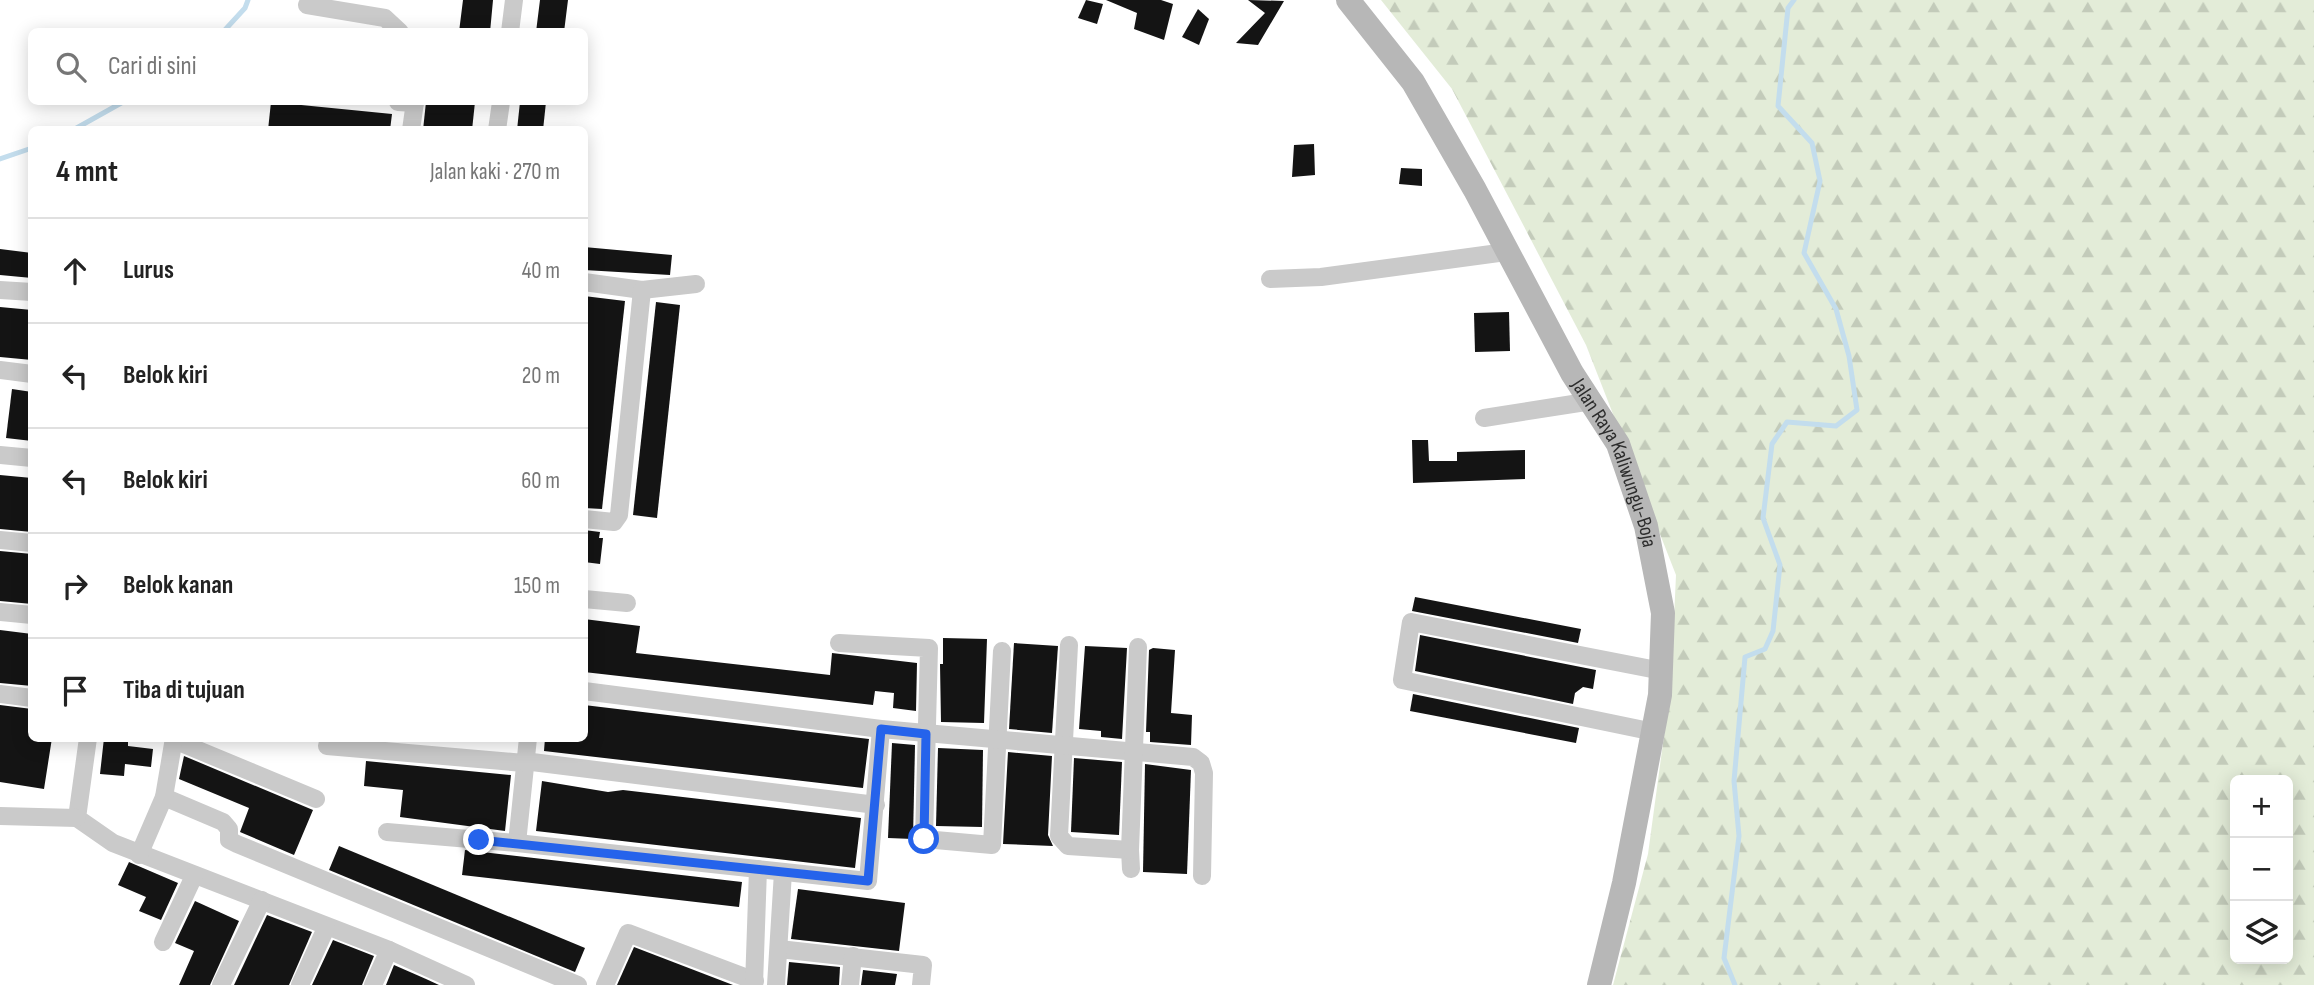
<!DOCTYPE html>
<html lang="id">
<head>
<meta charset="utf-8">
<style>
  body { margin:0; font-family:"Sofia Sans Condensed",sans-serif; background:#f2f2f2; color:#222 }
  .controls { position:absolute; right:21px; bottom:21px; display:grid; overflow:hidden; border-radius:10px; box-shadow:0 4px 18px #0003 }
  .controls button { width:63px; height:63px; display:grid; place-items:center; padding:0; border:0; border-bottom:2px solid #e0e0e0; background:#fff; color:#222; font:35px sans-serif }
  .stop { position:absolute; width:21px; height:21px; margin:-16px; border:5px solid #2563eb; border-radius:50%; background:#fff }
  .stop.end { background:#2563eb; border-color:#fff; box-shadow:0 2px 7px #0008 }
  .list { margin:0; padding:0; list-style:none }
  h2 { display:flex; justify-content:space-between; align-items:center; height:91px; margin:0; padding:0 28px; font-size:30px }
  h2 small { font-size:23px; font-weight:400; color:#767676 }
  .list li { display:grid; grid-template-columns:46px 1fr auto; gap:21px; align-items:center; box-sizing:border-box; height:105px; padding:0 28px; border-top:2px solid #e0e0e0 }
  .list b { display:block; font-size:26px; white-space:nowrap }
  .list em { font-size:23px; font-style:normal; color:#767676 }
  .icon { flex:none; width:38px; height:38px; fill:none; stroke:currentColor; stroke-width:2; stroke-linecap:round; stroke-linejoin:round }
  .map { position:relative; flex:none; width:2314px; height:985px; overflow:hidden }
  .search { position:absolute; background:#fff; box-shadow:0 4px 18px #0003; left:28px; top:28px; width:560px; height:77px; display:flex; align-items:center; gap:18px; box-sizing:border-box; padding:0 24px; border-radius:10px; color:#767676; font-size:26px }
  .panel { position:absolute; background:#fff; box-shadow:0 4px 18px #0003; left:28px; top:126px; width:560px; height:616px; border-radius:10px }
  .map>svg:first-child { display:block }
</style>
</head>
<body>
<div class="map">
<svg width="2314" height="985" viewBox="0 0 2314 985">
  <defs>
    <pattern id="forest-firs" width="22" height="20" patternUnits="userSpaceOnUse" patternTransform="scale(1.75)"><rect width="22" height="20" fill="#e3ecd8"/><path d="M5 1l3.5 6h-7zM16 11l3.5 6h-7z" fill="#c3cbba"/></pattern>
  </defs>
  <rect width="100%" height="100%" fill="#fff"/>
  <path fill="url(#forest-firs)" fill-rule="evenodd" d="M1381 0H2314V985H1613L1648 854 1671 684 1676 575 1586 345 1452 89ZM2235 780H2288V959H2235Z"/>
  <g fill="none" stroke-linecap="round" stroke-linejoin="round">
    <g stroke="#c3dded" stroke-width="5">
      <polyline points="223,32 245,8 248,0"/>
      <polyline points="73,130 123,102"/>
      <polyline points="0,159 32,148"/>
      <polyline points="1735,985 1724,958 1739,836 1734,781 1745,657 1765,649 1773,631 1780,565 1763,518 1772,444 1787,422 1836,426 1857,410 1849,356 1836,309 1804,253 1820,181 1812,143 1778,106 1788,8 1794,0"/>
    </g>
  </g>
  <g fill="#141414">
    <polygon points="463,0 493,0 490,32 459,32"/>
    <polygon points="540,0 568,0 564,32 536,32"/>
    <polygon points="1086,0 1103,4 1097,24 1078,18"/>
    <polygon points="1106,0 1161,0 1173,4 1164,40 1134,29 1137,13"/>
    <polygon points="1248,0 1284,1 1258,45 1236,43 1265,13"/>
    <polygon points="1198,9 1209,19 1199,45 1182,37"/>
    <polygon points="271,102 392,114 390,130 268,130"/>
    <polygon points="426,102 475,102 472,130 423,130"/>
    <polygon points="520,102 546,102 543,130 517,130"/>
    <polygon points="1314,144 1315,175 1292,177 1294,145"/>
    <polygon points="1401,168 1422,169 1422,186 1399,184"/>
    <polygon points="584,247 672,255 670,275 584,270"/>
    <polygon points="0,249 32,253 32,278 0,275"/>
    <polygon points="584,296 625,301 602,509 584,508"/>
    <polygon points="656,302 680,305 657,518 633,515"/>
    <polygon points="0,307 32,310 32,360 0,357"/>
    <polygon points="1509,312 1510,351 1475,352 1474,313"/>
    <polygon points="12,389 32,392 32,441 6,438"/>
    <polygon points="1412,440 1428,440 1429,461 1457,461 1457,452 1525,450 1525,479 1413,483"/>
    <polygon points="0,475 32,478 32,532 0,529"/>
    <polygon points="584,530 600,532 599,538 603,538 600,564 584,562"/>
    <polygon points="0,551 32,554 32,604 0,601"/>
    <polygon points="1415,597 1581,629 1578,643 1412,611"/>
    <polygon points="584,619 640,626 636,653 830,675 832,653 917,663 916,711 893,708 894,693 875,691 873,705 584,672"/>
    <polygon points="0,630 32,634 32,686 0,683"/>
    <polygon points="1420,635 1596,670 1593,689 1583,687 1575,693 1573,704 1415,671"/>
    <polygon points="943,638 987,639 984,723 941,722 940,664 943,664"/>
    <polygon points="1014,643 1058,646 1052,733 1009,729"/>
    <polygon points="1085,646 1127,648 1122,739 1101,737 1101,731 1079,729"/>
    <polygon points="1153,648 1175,650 1171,713 1192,715 1191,745 1150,742 1150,732 1146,732 1149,650"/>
    <polygon points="1413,694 1579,728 1576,743 1410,711"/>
    <polygon points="0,705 32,709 32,738 52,738 44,789 0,782"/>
    <polygon points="584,705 869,739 863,788 544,751 545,738 584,738"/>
    <polygon points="104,738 128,738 128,746 153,749 151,767 125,764 124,776 100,774"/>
    <polygon points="892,743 915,745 913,839 888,838"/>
    <polygon points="938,748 983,750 982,827 936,826"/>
    <polygon points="1008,752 1052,756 1048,835 1053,846 1003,844"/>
    <polygon points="184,756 313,810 294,855 240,832 249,808 179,779"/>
    <polygon points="1074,758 1122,762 1119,835 1071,832"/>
    <polygon points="366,761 511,775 505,831 400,817 403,790 364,786"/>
    <polygon points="1145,764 1191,770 1187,874 1143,872"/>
    <polygon points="542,781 608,792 623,790 861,818 855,868 536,831"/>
    <polygon points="339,846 585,948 575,972 329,870"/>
    <polygon points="465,850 742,882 739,907 462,875"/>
    <polygon points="129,862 178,883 161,920 139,911 146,897 118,885"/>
    <polygon points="798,889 905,903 899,951 791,939"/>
    <polygon points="195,901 239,921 210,985 179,985 194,951 175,943"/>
    <polygon points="267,915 312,932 289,985 234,985"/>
    <polygon points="333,940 374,956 362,985 312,985"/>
    <polygon points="634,947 733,985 617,985"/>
    <polygon points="789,962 840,967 839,985 787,985"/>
    <polygon points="394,965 426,979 439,985 386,985"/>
    <polygon points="863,970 897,974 895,985 861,985"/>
  </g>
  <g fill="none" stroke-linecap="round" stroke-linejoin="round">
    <g stroke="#cacaca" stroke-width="18">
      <polyline points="307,5 385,18 400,32"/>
      <polyline points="510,32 514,0"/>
      <polyline points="398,102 415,103"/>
      <polyline points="411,130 415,102"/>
      <polyline points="497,130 501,102"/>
      <polyline points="1270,279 1321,277 1506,252"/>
      <polyline points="584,282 642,290 696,284"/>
      <polyline points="0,290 32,292"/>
      <polyline points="0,370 32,374"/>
      <polyline points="1484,418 1592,401"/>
      <polyline points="0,455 32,458"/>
      <polyline points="584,519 614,522 619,515 642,290"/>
      <polyline points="0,540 32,543"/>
      <polyline points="584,599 627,603"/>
      <polyline points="0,612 32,615"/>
      <polyline points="839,643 929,648 924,839 992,845 1002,651"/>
      <polyline points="1069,645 1059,836 1068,846 1130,850 1131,869"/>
      <polyline points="584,691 881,729 1193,757 1201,763 1204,773 1202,876"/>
      <polyline points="0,694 32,698"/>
      <polyline points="1654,732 1402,680 1411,622 1662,671"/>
      <polyline points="88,738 77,818 113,843 389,950 466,985"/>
      <polyline points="528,738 517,843 868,881 881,729"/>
      <polyline points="174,740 316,799"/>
      <polyline points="327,746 524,763"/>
      <polyline points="524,761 876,805"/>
      <polyline points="164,797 223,822 229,829 229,840 237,844 578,985"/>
      <polyline points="0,816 77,818"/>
      <polyline points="387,832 517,843"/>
      <polyline points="1130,850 1138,647"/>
      <polyline points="139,855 164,797 174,738"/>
      <polyline points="163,942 194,876"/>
      <polyline points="779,949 923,965 921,985"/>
      <polyline points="221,985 262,900"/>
      <polyline points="300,985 326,928"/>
      <polyline points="373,985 389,950"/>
      <polyline points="605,985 628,933 755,981"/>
      <polyline points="754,985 758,869"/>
      <polyline points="776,985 783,872"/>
      <polyline points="850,985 853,956"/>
    </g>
    <path stroke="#b7b7b7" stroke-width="24" id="s1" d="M1348 0 1413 82 1475 190 1572 373 1618 444 1646 526 1663 613 1660 695 1624 883 1599 985"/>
  </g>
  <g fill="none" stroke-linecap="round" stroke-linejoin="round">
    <polyline stroke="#2563eb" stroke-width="9" points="479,840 868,881 881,729 926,734 924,839"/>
  </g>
  <g text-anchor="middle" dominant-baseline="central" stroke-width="7" stroke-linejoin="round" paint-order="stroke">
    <g font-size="21" fill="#2d2d2d" stroke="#fff">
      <text stroke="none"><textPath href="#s1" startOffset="537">Jalan Raya Kaliwungu-Boja</textPath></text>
    </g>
  </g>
</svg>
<div class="controls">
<button>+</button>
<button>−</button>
<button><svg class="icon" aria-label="layers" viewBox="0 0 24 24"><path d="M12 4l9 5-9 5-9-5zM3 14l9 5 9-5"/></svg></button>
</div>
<div class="stop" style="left:924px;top:839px"></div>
<div class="stop end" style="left:479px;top:840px"></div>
<div class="search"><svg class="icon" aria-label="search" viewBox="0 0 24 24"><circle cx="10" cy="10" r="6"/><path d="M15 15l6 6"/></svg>Cari di sini</div>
<section class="panel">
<h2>4 mnt<small>Jalan kaki · 270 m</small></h2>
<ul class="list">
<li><svg class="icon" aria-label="ahead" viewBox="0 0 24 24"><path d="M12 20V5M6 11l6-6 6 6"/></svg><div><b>Lurus</b></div><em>40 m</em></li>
<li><svg class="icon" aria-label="left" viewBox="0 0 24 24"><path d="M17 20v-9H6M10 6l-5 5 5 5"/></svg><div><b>Belok kiri</b></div><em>20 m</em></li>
<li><svg class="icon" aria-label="left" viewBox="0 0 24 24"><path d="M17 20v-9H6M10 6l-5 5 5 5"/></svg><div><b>Belok kiri</b></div><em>60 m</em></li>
<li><svg class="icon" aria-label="right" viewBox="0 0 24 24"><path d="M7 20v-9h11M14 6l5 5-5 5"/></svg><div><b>Belok kanan</b></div><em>150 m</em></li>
<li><svg class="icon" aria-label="arrive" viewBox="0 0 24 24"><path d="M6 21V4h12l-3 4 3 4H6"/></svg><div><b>Tiba di tujuan</b></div></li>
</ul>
</section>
</div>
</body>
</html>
